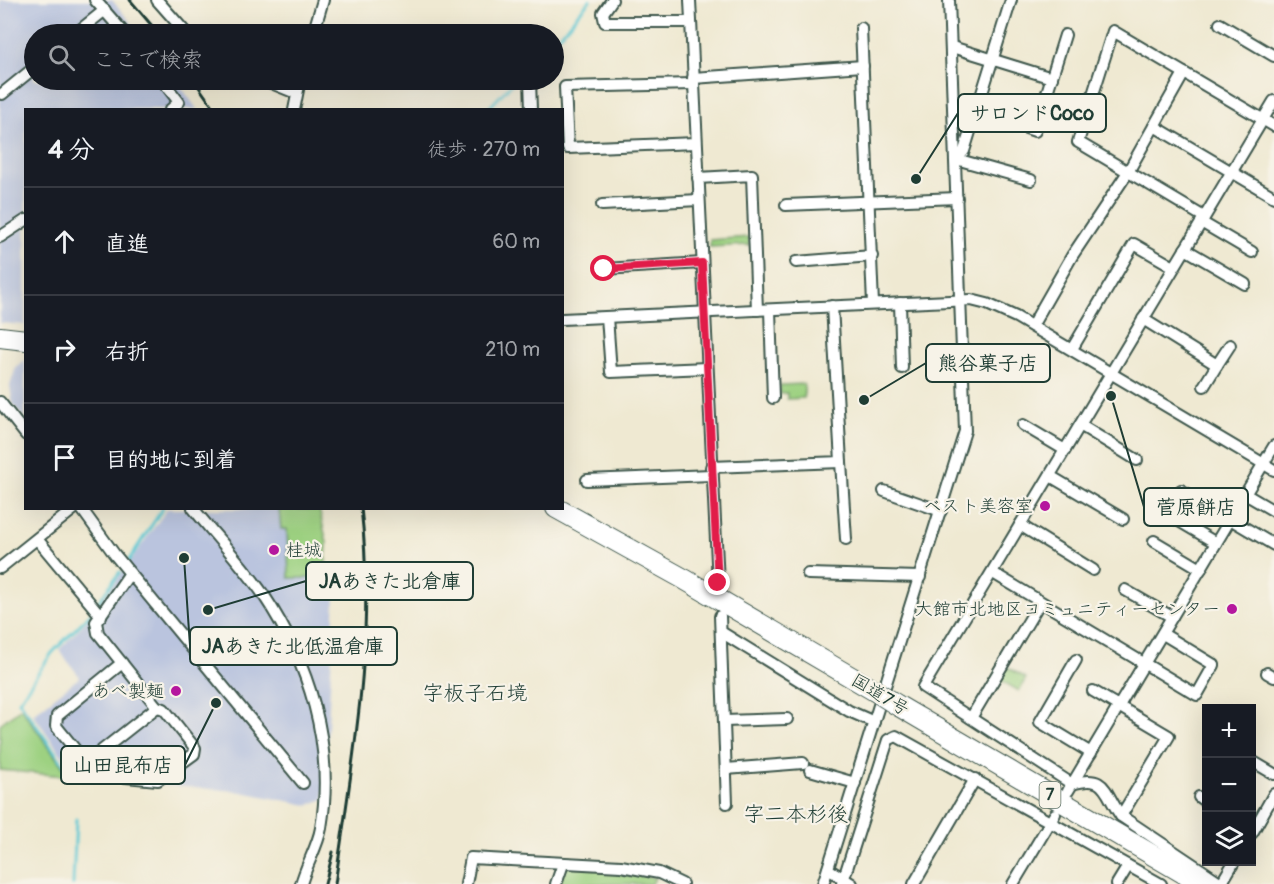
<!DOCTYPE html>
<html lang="ja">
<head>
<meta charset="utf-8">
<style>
  body { margin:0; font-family:Pangolin,"Klee One",sans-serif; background:#20242c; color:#f1f3f6 }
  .controls { position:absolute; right:18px; bottom:18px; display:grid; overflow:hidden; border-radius:0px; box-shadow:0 6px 24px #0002 }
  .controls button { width:54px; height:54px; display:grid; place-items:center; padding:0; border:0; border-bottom:2px solid #363941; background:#171b24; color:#f1f3f6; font:30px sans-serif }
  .stop { position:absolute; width:18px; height:18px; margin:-14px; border:4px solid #e11d48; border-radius:50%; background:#fff }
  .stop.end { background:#e11d48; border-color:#fff; box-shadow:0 2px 6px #0008 }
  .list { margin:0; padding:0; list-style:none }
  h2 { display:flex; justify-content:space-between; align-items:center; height:78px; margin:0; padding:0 24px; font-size:26px }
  h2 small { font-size:20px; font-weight:400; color:#9ea1a6 }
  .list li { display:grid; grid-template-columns:39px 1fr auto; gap:18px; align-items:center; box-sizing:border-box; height:108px; padding:0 24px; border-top:2px solid #363941 }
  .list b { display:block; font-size:22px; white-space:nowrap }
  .list em { font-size:20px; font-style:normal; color:#9ea1a6 }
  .icon { flex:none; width:33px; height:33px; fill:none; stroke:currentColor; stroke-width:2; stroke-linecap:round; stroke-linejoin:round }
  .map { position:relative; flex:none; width:1274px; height:884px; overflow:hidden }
  .search { position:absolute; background:#171b24; box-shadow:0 6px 24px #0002; left:24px; top:24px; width:540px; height:66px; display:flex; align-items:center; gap:15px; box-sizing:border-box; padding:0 21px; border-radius:33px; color:#9ea1a6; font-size:22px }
  .panel { position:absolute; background:#171b24; box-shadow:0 6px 24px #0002; left:24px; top:108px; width:540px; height:402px; border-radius:0px }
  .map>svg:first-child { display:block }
</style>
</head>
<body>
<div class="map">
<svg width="1274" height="884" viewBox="0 0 1274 884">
  <rect width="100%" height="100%" fill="#f7f3e8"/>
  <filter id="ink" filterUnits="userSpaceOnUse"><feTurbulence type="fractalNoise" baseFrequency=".0167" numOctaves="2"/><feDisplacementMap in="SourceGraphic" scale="12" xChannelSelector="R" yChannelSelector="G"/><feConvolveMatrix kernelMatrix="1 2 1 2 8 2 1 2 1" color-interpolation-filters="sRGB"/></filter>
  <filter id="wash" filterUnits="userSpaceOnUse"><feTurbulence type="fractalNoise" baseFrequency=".008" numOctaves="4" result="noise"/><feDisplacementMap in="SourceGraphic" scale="24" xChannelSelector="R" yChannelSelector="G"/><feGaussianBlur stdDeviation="1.35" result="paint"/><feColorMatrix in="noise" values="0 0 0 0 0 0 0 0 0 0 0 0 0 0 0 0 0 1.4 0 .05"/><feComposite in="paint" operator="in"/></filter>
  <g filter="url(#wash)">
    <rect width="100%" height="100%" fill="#efe9d2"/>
    <g fill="#bac4de">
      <polygon points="0,0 112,0 141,34 34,34 34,80 176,80 197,109 26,110 25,325 0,323"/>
      <polygon points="25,360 25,420 13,404 10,386 16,367"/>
      <polygon points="167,509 279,509 281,529 287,528 318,578 325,573 335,596 324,799 308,805 236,791 78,778 33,714 80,677 59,650 93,614"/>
    </g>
    <g fill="#9dd181" stroke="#5e875a" stroke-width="1.5">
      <polygon points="749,237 749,245 710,247 710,240"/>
      <polygon points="804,384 804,398 787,399 787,393 780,394 780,385"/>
      <polygon points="279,509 319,509 327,543 325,573 318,578 289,578 287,529 281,529"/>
      <polygon points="1007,667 1026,678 1019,691 1000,680"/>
      <polygon points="21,708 67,773 64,776 0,770 0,724"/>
      <polygon points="567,866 615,868 655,878 652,884 559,884"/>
    </g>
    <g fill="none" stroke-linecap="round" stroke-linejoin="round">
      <g stroke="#5dc9d5" stroke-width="3">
        <polyline points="554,42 590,0"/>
        <polyline points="487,110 515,80"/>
        <polyline points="127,563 163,508"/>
        <polyline points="97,604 120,572"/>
        <polyline points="73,778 19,701 52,653 91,613"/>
        <polyline points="73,884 76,819"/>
      </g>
    </g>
  </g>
  <g filter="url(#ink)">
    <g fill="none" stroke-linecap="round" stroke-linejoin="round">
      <defs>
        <g id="street">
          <polyline points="95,0 125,34"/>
          <polyline points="157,0 187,34"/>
          <polyline points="612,0 603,13 605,22 691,22"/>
          <polyline points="690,0 718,583"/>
          <polyline points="1011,0 964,151 956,159 1031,180"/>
          <polyline points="1220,24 1274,56"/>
          <polyline points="861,28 873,304"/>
          <polyline points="75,34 105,10"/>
          <polyline points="313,34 323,0"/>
          <polyline points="952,47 1052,78"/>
          <polyline points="693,78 863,66"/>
          <polyline points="162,80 179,102 170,110"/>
          <polyline points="264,80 296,93"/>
          <polyline points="530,80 531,110"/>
          <polyline points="693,84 565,87 568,148 696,143"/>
          <polyline points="2,94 34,68"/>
          <polyline points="294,110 300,80"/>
          <polyline points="976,111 1035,131 1065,35"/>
          <polyline points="1154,126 1274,197"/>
          <polyline points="698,178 752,175 757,310"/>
          <polyline points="602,205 699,200"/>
          <polyline points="786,205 957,198"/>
          <polyline points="1204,217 1078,142 1113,31 1274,126"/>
          <polyline points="1201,222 1252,252"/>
          <polyline points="0,237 26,220"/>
          <polyline points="1185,249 1245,284"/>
          <polyline points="796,262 872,256"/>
          <polyline points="604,269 702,263"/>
          <polyline points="900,303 902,368"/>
          <polyline points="770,310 773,398"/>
          <polyline points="607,317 611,372 707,368"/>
          <polyline points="562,319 971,300 987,304 1016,317 1274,470"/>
          <polyline points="1143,319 1217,365 1230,345"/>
          <polyline points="1032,326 1072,256 1128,172 1184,73"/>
          <polyline points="1072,349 1134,244 1174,267"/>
          <polyline points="1204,386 1217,365"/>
          <polyline points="0,402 26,435"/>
          <polyline points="1023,425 1065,450"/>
          <polyline points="1080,425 1137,460"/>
          <polyline points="841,462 846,539"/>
          <polyline points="711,467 841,462 832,306"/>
          <polyline points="1050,476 1123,519"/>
          <polyline points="587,480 711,475"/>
          <polyline points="884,491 941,511"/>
          <polyline points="1245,494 1274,511"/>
          <polyline points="81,508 115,555 303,783"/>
          <path d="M193 508C216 537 242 564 263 594 309 663 335 745 321 828 318 846 306 865 301 884"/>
          <polyline points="1020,525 1093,570"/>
          <polyline points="37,539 101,616"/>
          <polyline points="1154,541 1201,569"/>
          <polyline points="1216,543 1167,514 1181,490 1274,545"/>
          <polyline points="0,568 75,508"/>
          <polyline points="993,573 1197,695 1214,665 1163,634"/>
          <polyline points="808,574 920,577"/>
          <polyline points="1125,590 1172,617"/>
          <polyline points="720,616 727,803"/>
          <polyline points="721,632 849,711 874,722"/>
          <polyline points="1076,660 1040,722 1091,753"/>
          <polyline points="122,663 57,716 56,726 86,763 157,707"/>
          <polyline points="1267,673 1274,677"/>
          <polyline points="1093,691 1169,736 1121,816"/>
          <polyline points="971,718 1040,602"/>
          <polyline points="724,721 787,719"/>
          <polyline points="1252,761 1274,774"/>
          <polyline points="86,763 104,775 158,780 194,754 195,748 164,709 157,707 98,633 96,622 130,573"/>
          <polyline points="726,769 803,763"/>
          <polyline points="810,770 855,783"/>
          <polyline points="1072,784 923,687 1274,101"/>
          <path d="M1072 784C1107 773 1104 793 1121 816L1221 883"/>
          <polyline points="1068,791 1274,446"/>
          <polyline points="1199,797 1206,802"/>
          <polyline points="1252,833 1274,794"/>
          <polyline points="828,869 852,884"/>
          <polyline points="466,884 471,858 621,866 659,873 682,884"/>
          <polyline points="556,884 563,864"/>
          <polyline points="823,884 965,431 949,0"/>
          <polyline points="842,884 888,740 896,736 1161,884"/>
          <polyline points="914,884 975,779"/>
          <polyline points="1013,884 1055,814"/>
          <polyline points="1117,884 1128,866"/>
          <polyline points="1221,884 1234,862"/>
        </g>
        <g id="highway">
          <polyline points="0,337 26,340"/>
          <polyline points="556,508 684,579 875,691"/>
          <polyline points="897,705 1202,884"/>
        </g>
      </defs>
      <use href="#street" stroke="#3e574c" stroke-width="14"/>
      <use href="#highway" stroke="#3e574c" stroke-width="22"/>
      <use href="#street" stroke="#fff" stroke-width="10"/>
      <use href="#highway" stroke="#fff" stroke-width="20"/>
      <g stroke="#1f3d34" stroke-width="3">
        <polyline points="130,0 159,34"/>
        <polyline points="194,80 215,110"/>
        <polyline points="325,884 333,852"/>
        <path d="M335 884C353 759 376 635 361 508"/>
      </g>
      <defs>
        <polyline id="highway-bridge" points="875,691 897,705"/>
      </defs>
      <use href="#highway-bridge" stroke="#3e574c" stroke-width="22" stroke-linecap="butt"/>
      <use href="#highway-bridge" stroke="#fff" stroke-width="20"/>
    </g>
  </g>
  <g fill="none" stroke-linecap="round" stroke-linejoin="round" filter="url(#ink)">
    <polyline stroke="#e11d48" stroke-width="8" points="604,269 702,263 718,583"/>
  </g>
  <g fill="#b5179e" stroke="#f7f3e8" stroke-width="2">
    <circle cx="1045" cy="506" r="6"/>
    <circle cx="274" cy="550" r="6"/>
    <circle cx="1232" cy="609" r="6"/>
    <circle cx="176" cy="691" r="6"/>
  </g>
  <g text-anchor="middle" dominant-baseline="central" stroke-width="4.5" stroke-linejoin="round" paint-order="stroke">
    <rect fill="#f7f3e8" stroke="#60746a" stroke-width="1.5" x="1039.5" y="782" width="21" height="26" rx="4.5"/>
    <g font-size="16" font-weight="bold" fill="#1f3d34">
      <text x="1050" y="795">7</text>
    </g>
    <g font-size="18" fill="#1f3d34" stroke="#f7f3e8" text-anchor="end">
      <text x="1033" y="506">ベスト美容室</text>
      <text x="286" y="550" text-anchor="start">桂城</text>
      <text x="1220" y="609">大館市北地区コミュニティーセンター</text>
      <text x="164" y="691">あべ製麺</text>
    </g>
    <g font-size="18" fill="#1f3d34" stroke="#f7f3e8">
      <text transform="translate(880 695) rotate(31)">国道7号</text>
    </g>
    <g font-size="21" fill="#1f3d34" stroke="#f7f3e8">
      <text x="475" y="693">字板子石境</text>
      <text x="796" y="814">字二本杉後</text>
    </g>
  </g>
  <path fill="none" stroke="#1f3d34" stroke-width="2" d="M916 179L958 113M864 400L926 363M1111 396L1144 507M208 610L306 581M184 558L190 646M216 703L185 765"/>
  <g fill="#1f3d34" stroke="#f7f3e8" stroke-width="2">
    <circle cx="916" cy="179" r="6"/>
    <circle cx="864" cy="400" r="6"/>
    <circle cx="1111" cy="396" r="6"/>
    <circle cx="208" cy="610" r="6"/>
    <circle cx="184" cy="558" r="6"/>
    <circle cx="216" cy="703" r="6"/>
  </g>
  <g fill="#f7f3e8" stroke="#1f3d34" stroke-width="2">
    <rect x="958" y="94" width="148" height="38" rx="6"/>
    <rect x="926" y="344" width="124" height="38" rx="6"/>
    <rect x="1144" y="488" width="104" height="38" rx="6"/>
    <rect x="306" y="562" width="167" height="38" rx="6"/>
    <rect x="190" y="627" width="207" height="38" rx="6"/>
    <rect x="61" y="746" width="124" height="38" rx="6"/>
  </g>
  <g font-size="20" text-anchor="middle" font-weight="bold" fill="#1f3d34">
    <text x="1032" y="120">サロンドCoco</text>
    <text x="988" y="370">熊谷菓子店</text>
    <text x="1196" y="514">菅原餅店</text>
    <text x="390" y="588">JAあきた北倉庫</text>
    <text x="293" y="653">JAあきた北低温倉庫</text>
    <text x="123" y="772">山田昆布店</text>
  </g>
</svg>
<div class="controls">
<button>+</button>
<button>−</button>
<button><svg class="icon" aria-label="layers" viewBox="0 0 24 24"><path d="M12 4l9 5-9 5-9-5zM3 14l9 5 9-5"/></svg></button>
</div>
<div class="stop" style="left:604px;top:269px"></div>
<div class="stop end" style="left:718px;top:583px"></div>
<div class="search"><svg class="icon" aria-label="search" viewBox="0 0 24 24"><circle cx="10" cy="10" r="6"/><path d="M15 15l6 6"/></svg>ここで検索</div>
<section class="panel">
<h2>4 分<small>徒歩 · 270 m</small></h2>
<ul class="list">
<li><svg class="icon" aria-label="ahead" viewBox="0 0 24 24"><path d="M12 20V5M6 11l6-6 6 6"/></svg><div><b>直進</b></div><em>60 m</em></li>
<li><svg class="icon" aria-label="right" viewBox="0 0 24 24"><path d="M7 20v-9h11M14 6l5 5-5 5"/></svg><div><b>右折</b></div><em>210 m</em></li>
<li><svg class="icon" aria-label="arrive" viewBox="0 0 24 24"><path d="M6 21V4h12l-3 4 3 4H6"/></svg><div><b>目的地に到着</b></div></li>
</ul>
</section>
</div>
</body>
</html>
